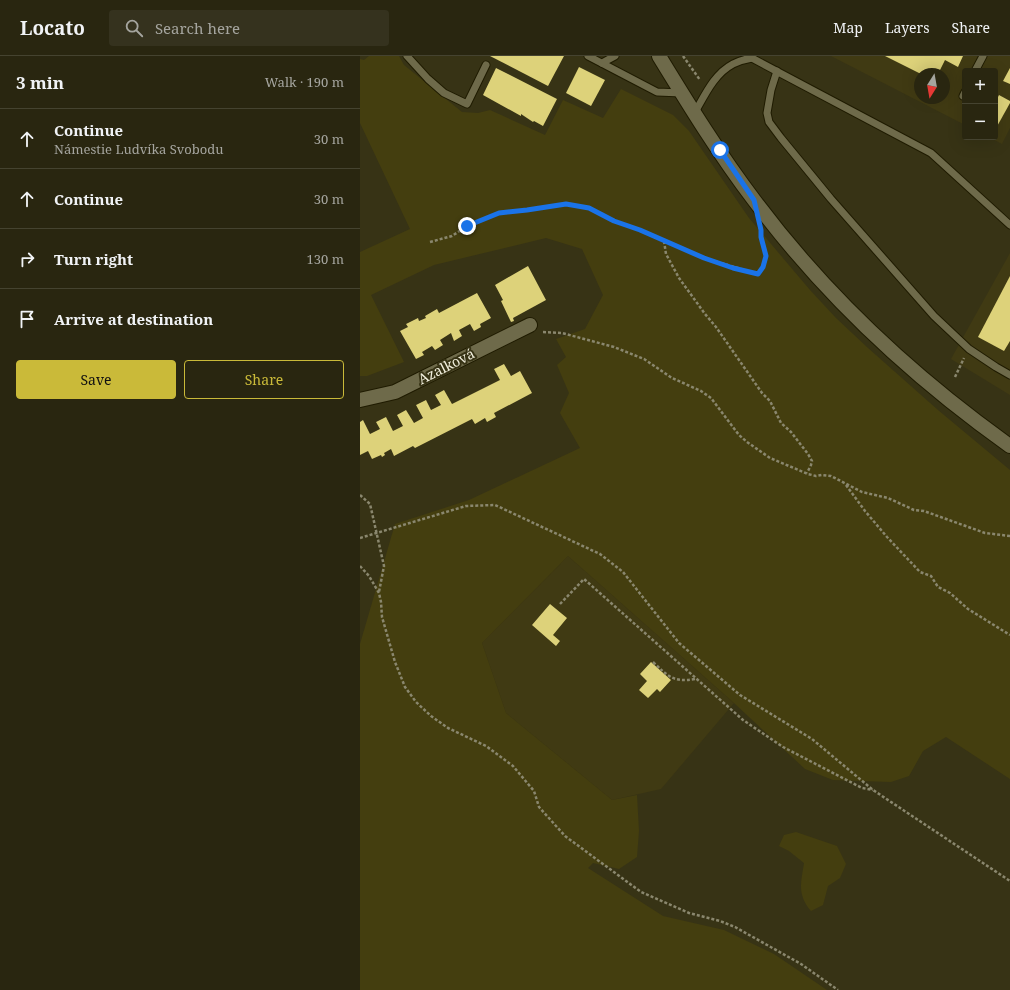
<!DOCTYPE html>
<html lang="en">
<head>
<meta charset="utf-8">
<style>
  body { margin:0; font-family:"Noto Serif",serif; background:#35321e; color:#f1f3f6 }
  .controls { position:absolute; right:12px; top:12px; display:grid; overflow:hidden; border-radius:4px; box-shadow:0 4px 16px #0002 }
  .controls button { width:36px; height:36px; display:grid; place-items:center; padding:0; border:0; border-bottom:1px solid #454330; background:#292610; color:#f1f3f6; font:20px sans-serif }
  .compass { position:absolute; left:554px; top:12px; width:36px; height:36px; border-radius:50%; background:#292610; box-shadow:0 4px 16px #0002; rotate:191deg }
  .stop { position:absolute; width:12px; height:12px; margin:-9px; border:3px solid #1a73e8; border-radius:50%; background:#fff }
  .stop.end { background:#1a73e8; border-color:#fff; box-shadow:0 1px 4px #0008 }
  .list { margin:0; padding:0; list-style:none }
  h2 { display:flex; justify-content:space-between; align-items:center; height:52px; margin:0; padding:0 16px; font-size:17px }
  h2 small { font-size:13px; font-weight:400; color:#a5a59f }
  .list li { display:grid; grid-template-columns:26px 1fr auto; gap:12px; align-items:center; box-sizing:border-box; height:60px; padding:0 16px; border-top:1px solid #454330 }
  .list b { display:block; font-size:15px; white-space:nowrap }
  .list p { margin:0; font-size:13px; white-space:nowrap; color:#a5a59f }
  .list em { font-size:13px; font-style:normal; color:#a5a59f }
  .actions { display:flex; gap:8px; padding:12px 16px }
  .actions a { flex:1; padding:9px 0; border:1px solid #caba39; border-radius:4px; text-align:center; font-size:14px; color:#caba39 }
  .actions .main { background:#caba39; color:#111 }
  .icon { flex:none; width:22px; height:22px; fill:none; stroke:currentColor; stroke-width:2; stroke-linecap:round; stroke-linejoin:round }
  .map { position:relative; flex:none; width:650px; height:934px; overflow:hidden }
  header { display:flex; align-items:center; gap:24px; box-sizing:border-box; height:56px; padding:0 20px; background:#292610; border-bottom:1px solid #454330 }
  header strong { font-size:19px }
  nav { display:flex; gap:22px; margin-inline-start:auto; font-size:14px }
  .search { width:280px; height:36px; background:#35321e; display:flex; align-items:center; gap:10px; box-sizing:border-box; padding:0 14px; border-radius:4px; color:#a5a59f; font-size:15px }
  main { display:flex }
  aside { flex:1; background:#292610 }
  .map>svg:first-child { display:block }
</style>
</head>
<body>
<header>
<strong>Locato</strong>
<div class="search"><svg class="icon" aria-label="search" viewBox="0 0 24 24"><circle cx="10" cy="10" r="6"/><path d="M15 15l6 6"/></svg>Search here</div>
<nav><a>Map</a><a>Layers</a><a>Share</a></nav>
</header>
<main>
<aside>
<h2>3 min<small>Walk · 190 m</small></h2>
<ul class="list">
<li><svg class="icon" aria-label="ahead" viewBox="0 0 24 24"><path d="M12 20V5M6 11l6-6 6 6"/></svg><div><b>Continue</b><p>Námestie Ludvíka Svobodu</p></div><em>30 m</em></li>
<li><svg class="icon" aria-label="ahead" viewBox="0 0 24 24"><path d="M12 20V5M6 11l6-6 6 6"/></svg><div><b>Continue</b></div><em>30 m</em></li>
<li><svg class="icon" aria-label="right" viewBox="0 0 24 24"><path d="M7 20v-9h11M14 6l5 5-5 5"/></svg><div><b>Turn right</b></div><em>130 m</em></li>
<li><svg class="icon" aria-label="arrive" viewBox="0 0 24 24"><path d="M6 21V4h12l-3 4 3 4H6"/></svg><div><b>Arrive at destination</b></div></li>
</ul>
<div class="actions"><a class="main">Save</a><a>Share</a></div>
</aside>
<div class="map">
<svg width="650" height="934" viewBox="0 0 650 934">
  <rect width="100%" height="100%" fill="#373315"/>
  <g fill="#403a13" fill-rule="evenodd">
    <path d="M471 0H650V72L642 88 629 81H635V15H605V69ZM560 18H584V42H560Z"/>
    <polygon points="650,197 650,339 591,303"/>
    <polygon points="208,500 374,647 301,733 252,744 146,657 122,587"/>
  </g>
  <g fill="#443e0f">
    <polygon points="9,0 39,0 44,9 102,56 118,57 130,54 185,79 203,44 243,62 261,33 313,59 329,75 389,162 450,234 476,262 508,292 578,354 650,414 650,723 586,681 563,695 549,720 531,726 473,724 445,713 374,647 208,500 122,587 146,657 252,744 277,739 279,775 277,801 259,813 233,807 228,812 303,860 364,874 414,898 467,934 0,934 0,588 35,468 109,444 220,392 200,357 209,337 197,309 206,301 196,283 225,273 243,239 222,193 186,182 74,209 11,239 44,306 7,320 0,320 0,196 50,173 0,67 0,3 4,4"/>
    <path d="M436 776 477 790 486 808 480 822 468 830 463 849 451 855C437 838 441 827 444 807L429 795 419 790 424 779Z"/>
  </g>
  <g fill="#ddd27a">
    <polygon points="130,0 204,0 188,30"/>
    <polygon points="525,0 603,0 598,11 585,4 578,18 561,18"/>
    <polygon points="219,11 245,24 231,50 206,37"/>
    <polygon points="136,12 197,43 183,70 174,65 173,66 161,58 161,60 123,39"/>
    <polygon points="650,12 650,28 643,25"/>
    <polygon points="639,39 650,45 650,47 635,74 635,47"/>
    <polygon points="168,210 186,244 153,262 154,265 151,266 141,245 143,244 135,229"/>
    <polygon points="650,220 650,285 644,295 618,281"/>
    <polygon points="117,237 131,262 120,268 121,271 114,275 110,268 99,274 102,280 94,285 91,277 80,284 83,289 75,294 72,290 62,296 64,299 56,303 40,275 48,271 46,268 58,262 59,265 66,262 65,260 77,253 79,257"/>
    <polygon points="144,308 151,320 160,315 172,337 134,357 136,361 127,366 125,362 115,368 112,363 55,392 53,390 34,400 31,393 24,397 25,399 22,401 21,399 12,403 8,395 0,399 0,366 3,364 10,378 20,373 16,366 26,361 33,375 43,370 37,359 46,354 54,367 63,362 56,349 66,344 71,354 81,349 75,339 84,334 92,348 140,324 134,313"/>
    <polygon points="190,548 207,562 193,579 200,585 196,590 172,569"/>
    <polygon points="291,606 311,624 300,636 297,633 288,642 279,634 287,625 280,618"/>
  </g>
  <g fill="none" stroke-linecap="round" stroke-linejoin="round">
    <defs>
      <g id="service">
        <polyline points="47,0 68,23 84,37 107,48 126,9"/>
        <polyline points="228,0 297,36 322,37"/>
        <polyline points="388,0 571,97 650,169"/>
        <polyline points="242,7 255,0"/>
        <polyline points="417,15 411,34 407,57 409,66 421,82 471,143 574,260 609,293 636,311 650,319"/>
        <polyline points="615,15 623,0"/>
        <polyline points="605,36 603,40 605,41"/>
        <path d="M334 58C345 39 354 18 373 8 379 5 386 3 392 2"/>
      </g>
      <g id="minor">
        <path d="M299 0C329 49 359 98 394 144 465 239 553 321 650 390"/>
        <polyline points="0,344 35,336 170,269"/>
      </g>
    </defs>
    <use href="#service" stroke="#1f1b00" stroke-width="9"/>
    <use href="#minor" stroke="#1f1b00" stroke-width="16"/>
    <g stroke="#8a876e" stroke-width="2.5" stroke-dasharray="3 2" stroke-linecap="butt">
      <polyline points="323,0 340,24"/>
      <polyline points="304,185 306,198 319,222 345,258 356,271 402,337 410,345 421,367 431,376 448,398 452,405 451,409 447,417"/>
      <path d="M70 186 92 180 107 170 139 157 167 154 206 148 229 152 254 165 280 174 344 202 398 218C413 200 401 196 401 178"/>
      <polyline points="183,276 202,277 254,291 284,303 312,322 341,335 351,342 379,379 387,386 410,402 448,418 456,420 462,419 471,420 502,436 528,442 554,454 564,455 625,477 650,480"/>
      <polyline points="595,321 604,302"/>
      <polyline points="486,429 505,455 527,481 560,516 571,520 578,531 590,537 608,553 650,579"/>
      <polyline points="0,439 10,448 24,510 19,536"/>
      <polyline points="0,482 106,450 135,449 240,498 263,516 319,587 380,639 452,683 513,734 650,825"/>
      <polyline points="0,510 9,520 19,537 21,546 22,561 35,606 45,631 56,646 71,660 88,672 126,690 153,710 174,735 179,751 205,780 281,836 329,857 360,865 375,871 441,908 478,934"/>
      <polyline points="200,548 224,523 383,664 423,691 502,732 513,734"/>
      <path d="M293 606C308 620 313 627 335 623"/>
    </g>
    <use href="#service" stroke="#6e6a4a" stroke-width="7"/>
    <use href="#minor" stroke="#6e6a4a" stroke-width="14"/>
  </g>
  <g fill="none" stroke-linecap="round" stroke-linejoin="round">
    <polyline stroke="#1a73e8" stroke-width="5" points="107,170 139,157 167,154 206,148 229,152 254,165 280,174 344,202 373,212 398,218 403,211 406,200 401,181 401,174 394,144 360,94"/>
  </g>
  <g text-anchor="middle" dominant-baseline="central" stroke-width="4" stroke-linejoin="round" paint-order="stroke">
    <g font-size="14" fill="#f1efdd" stroke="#373315">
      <text transform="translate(86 310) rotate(-27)">Azalková</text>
    </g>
  </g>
</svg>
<div class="controls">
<button>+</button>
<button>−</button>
</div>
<svg class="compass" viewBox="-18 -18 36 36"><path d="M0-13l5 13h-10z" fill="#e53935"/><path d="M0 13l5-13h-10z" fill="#a5a59f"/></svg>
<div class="stop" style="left:360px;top:94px"></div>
<div class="stop end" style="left:107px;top:170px"></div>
</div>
</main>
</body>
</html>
